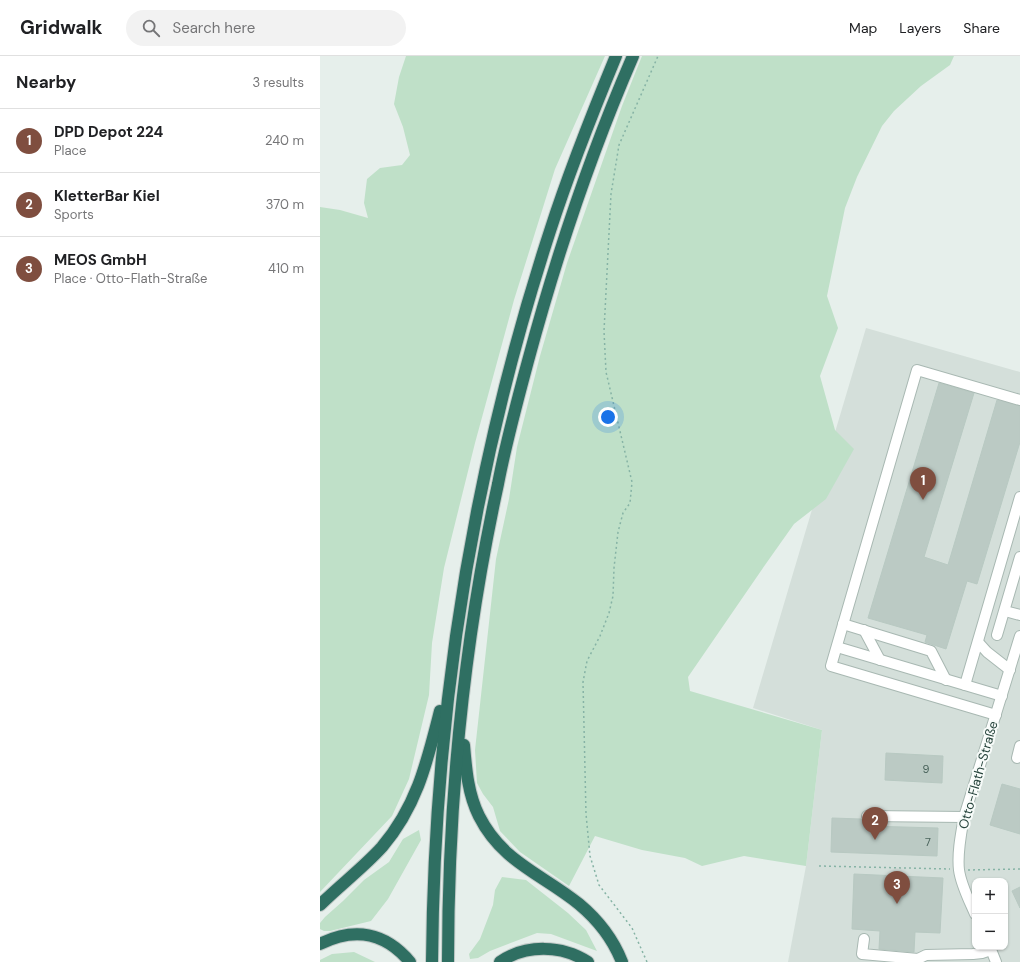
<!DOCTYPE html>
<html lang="en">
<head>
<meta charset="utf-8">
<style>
  body { margin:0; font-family:"DM Sans",sans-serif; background:#f2f2f2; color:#202124 }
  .controls { position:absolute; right:12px; bottom:12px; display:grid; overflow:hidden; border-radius:8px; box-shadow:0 1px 3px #0004 }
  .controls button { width:36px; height:36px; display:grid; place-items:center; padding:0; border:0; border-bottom:1px solid #e0e0e0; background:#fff; color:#202124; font:20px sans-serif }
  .you { position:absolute; left:288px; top:361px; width:14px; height:14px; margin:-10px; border:3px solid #fff; border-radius:50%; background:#1a73e8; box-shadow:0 0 0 6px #1a73e833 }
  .badge { display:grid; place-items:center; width:26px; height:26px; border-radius:50%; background:#7f4e3f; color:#fff; font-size:13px; font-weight:700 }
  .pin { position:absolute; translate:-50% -33px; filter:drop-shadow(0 1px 2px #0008) }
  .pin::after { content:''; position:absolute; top:21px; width:14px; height:12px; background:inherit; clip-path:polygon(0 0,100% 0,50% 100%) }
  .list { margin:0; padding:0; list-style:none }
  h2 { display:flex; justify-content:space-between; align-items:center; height:52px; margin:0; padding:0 16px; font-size:17px }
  h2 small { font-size:13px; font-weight:400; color:#757577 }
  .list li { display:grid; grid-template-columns:26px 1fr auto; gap:12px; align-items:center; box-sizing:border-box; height:64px; padding:0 16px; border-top:1px solid #e0e0e0 }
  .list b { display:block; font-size:15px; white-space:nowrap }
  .list p { margin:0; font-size:13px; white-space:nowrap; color:#757577 }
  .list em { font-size:13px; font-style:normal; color:#757577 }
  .icon { flex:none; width:22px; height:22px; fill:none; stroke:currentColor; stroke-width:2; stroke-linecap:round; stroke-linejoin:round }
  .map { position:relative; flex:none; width:700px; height:906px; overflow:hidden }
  header { display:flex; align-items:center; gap:24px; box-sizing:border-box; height:56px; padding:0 20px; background:#fff; border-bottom:1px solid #e0e0e0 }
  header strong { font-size:19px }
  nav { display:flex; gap:22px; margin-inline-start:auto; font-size:14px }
  .search { width:280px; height:36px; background:#f2f2f2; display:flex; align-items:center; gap:10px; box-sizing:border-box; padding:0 14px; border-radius:22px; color:#757577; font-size:15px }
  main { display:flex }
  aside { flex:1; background:#fff }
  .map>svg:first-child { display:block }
</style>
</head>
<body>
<header>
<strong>Gridwalk</strong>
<div class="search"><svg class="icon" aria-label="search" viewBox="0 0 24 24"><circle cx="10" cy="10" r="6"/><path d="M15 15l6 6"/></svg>Search here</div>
<nav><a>Map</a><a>Layers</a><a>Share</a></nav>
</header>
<main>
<aside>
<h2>Nearby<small>3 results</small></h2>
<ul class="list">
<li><span class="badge">1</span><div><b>DPD Depot 224</b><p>Place</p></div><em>240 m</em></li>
<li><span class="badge">2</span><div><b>KletterBar Kiel</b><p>Sports</p></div><em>370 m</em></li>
<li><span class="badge">3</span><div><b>MEOS GmbH</b><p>Place · Otto-Flath-Straße</p></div><em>410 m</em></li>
</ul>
</aside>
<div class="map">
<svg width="700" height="906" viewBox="0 0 700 906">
  <rect width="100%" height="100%" fill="#e6efeb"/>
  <path fill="#d4dfda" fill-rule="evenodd" d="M546 272 700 316V906H468L486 810 502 674 433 652ZM655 825H685V891H655Z"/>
  <g fill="#bfe0c8">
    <polygon points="86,0 285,0 235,113 194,244 155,387 124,512 112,587 109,639 89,723 72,760 0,836 0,151 20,154 48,162 44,147 47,123 60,112 82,109 90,99 83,71 74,48 79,21"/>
    <polygon points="322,0 634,0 630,9 601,30 574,55 562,70 537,121 525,152 507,240 518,272 500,320 515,374 534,393 506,443 474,468 445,509 368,621 370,635 502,674 486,810 424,800 382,810 365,802 322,794 275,780 249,830 200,796 180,775 173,751 163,738 157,727 155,694 176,503 189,443 197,391 220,300 247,207 302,50"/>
    <polygon points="99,774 101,784 68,843 51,865 10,875 4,875 0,873 0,867 5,861 23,845 44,824 69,806 83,783"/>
    <polygon points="182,821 206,824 248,857 266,874 277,895 231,878 217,877 170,895 158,902 150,903 149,898 160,883 173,849 175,834"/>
    <polygon points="34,896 55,906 0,906 0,904 12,898"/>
  </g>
  <g fill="#bbcac4" stroke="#b8c9c2">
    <polygon points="619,327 654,337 604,501 628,509 677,344 700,350 700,386 657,528 647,525 626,593 605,586 607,579 548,562"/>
    <polygon points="566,697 623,700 622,727 565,724"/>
    <polygon points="682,728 700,733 700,778 670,769"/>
    <polygon points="512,762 541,763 544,766 548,767 548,770 618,772 617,800 511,796"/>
    <polygon points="534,818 623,822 620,877 595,876 594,896 559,893 560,875 532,873"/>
    <polygon points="700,831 700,852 692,835"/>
  </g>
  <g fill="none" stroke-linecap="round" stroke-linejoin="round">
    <defs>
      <g id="minor">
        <polyline points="685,555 700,559"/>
        <polyline points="523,568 611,595 626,624"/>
        <polyline points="544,574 560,604"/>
        <polyline points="677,579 700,501"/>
        <polyline points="658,586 667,596 690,614"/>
        <polyline points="517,591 682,640"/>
        <polyline points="645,629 700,441"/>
        <polyline points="676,659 511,610 597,314 700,344"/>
        <polyline points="697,702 700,690"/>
        <polyline points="547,760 644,761"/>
        <path d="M655 858C649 844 641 829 639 814 637 797 641 778 644 761L700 580"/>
        <polyline points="544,883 542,898 598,903 606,899 653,898 662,897 671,894"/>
        <polyline points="670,891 676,906"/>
      </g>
      <g id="highway">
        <path d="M144 689C146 713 148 738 159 760 182 806 222 818 259 848 277 863 293 883 302 906"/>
        <path d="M0 849C20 829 43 812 62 791 97 750 107 706 120 655"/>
        <path d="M0 888C34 871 65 876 90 906"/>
        <path d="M112 906C114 658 153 411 230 175 249 116 272 58 296 0"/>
        <path d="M128 906C128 746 144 584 178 428 186 386 197 346 208 305 236 201 270 99 313 0"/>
        <path d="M180 906C206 888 242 889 268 906"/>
      </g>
    </defs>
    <use href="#minor" stroke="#a8b8b2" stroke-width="12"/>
    <use href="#highway" stroke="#c2cac8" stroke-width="14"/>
    <g stroke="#86b3a5" stroke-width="1.5" stroke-dasharray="2 3" stroke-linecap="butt">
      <polyline points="499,810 630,813"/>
      <polyline points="648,814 700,813"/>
      <polyline points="327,906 312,872 279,829 270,800 266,758 263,626 267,605 280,580 289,557 293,540 294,512 298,476 303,457 310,447 312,426 286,316 284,275 291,138 299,89 338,0"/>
    </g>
    <use href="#minor" stroke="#fff" stroke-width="10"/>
    <use href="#highway" stroke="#2f6f62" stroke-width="12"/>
  </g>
  <g text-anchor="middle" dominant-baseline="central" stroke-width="4" stroke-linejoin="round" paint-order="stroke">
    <g font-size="11" fill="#4a645c">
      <text x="606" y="713">9</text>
      <text x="608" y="786">7</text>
    </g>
    <g font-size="13" fill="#24423a" stroke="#f7fbf9">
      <text transform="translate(658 719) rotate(-74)">Otto-Flath-Straße</text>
    </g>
  </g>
</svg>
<div class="controls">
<button>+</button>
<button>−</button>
</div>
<div class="you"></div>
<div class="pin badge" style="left:603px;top:444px">1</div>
<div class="pin badge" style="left:555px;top:784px">2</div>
<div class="pin badge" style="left:577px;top:848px">3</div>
</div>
</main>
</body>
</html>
